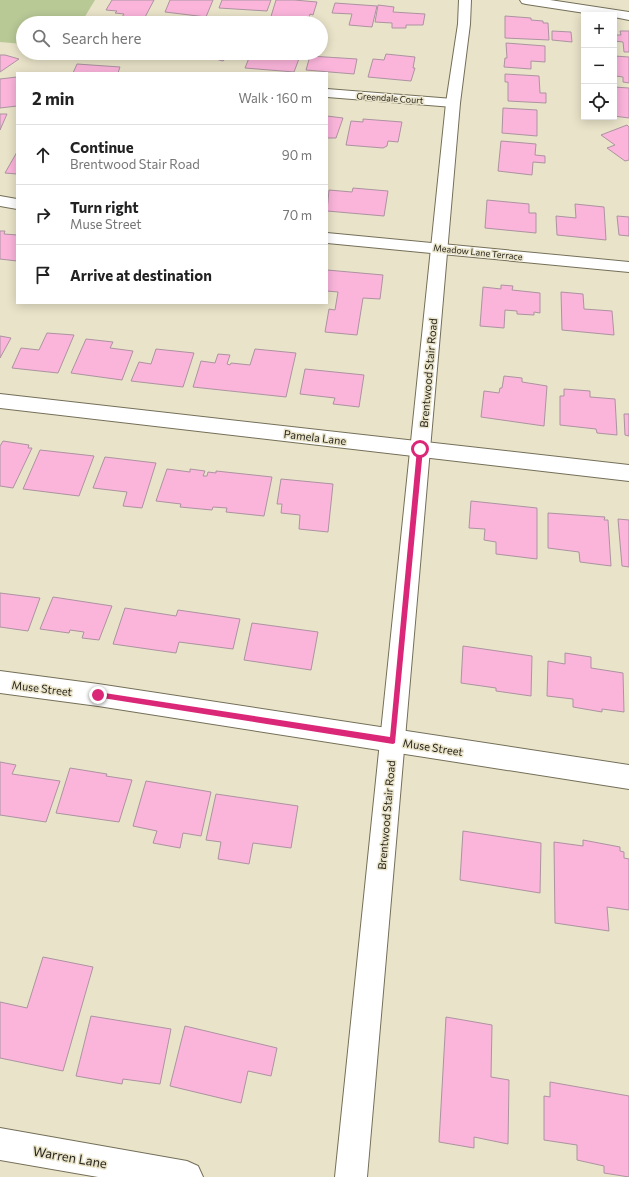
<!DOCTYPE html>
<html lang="en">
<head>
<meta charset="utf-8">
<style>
  body { margin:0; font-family:Commissioner,sans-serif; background:#f2f2f2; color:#222 }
  .controls { position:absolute; right:12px; top:12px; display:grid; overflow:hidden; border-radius:0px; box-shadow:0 2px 10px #0003 }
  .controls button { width:36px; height:36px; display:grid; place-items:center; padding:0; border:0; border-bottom:1px solid #e0e0e0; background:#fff; color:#222; font:20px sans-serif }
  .stop { position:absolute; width:12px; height:12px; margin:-9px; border:3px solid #db2777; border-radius:50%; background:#fff }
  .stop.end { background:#db2777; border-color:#fff; box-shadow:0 1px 4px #0008 }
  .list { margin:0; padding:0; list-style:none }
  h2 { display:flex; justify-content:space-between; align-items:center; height:52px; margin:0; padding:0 16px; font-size:17px }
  h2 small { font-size:13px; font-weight:400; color:#767676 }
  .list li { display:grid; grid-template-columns:26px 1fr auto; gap:12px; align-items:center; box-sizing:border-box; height:60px; padding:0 16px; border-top:1px solid #e0e0e0 }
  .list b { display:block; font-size:15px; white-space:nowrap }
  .list p { margin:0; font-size:13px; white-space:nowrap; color:#767676 }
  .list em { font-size:13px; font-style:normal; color:#767676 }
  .icon { flex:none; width:22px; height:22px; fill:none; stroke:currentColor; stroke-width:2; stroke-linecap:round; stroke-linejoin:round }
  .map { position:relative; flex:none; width:629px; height:1177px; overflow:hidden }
  .search { position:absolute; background:#fff; box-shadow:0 2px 10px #0003; left:16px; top:16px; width:312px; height:44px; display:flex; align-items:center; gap:10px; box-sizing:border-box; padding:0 14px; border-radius:22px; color:#767676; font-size:15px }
  .panel { position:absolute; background:#fff; box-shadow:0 2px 10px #0003; left:16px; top:72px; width:312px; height:232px; border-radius:0px }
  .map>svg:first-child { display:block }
</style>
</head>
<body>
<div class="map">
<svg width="629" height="1177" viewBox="0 0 629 1177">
  <rect width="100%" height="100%" fill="#e9e3c9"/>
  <polygon fill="#b8c996" points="0,0 95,0 81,23 23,23 23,44 0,42"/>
  <g fill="#fbb5db" stroke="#ac93a0">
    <polygon points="112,0 154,0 144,19 122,17 124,14 115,13 117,11 106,10"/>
    <polygon points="170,0 213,0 206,17 165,12"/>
    <polygon points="222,0 271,0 267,11 219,8"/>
    <polygon points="276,0 294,0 317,2 313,15 310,14 308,22 280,20 279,23 269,23"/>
    <polygon points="335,3 377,6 372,27 349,25 352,14 332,13"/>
    <polygon points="378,5 394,7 393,12 425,14 423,25 406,25 406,28 392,28 392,23 375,22"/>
    <polygon points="505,16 531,18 531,20 543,21 543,23 548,23 549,40 505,38"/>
    <polygon points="552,31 571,32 572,42 552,40"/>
    <polygon points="620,31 629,31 629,52 624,52 623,42 614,41 614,35 621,35"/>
    <polygon points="506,43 545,46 545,62 531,61 531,69 504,67 505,58 507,58"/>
    <polygon points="130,53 154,53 131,57"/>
    <polygon points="207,53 232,53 223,61 208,57 211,54"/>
    <polygon points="251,53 265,53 300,56 294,72 245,68"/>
    <polygon points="386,54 415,57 413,68 415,68 411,81 368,77 373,59 384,60"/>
    <polygon points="0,55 5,55 19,59 0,72"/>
    <polygon points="310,56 357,59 354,74 306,70"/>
    <polygon points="614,56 629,57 629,83 623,82 623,77 616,76"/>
    <polygon points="77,64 120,67 118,73 73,73"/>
    <polygon points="505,74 539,76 540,93 546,93 546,103 508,101 508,82 505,82"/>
    <polygon points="17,77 17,106 0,108 0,79"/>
    <polygon points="614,87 629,88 629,118 614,116"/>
    <polygon points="503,108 537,110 537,136 502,133"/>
    <polygon points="0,114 7,114 0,130"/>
    <polygon points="327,116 343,118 336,138 327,138"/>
    <polygon points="363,119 402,122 398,142 388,141 387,146 383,148 346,145 351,121 363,122"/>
    <polygon points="627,125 629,127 629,160 625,161 607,148 615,145 601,135"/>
    <polygon points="501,141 536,144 535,155 545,156 545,163 533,162 532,175 498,171"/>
    <polygon points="17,152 17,174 5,173"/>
    <polygon points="353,188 388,191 384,216 327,211 329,190 352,192"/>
    <polygon points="487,200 529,204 529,213 536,213 536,233 485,228"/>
    <polygon points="575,204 604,207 606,240 557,235 556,216 576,218"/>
    <polygon points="617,216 629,217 629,236 619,235"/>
    <polygon points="0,231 5,231 4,234 17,235 17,261 0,259"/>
    <polygon points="327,270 383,275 380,299 363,298 357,335 325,332 329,309 335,310 338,292 327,291"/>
    <polygon points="501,285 513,286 512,290 540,293 540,313 534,312 534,315 517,314 517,311 505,310 504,328 480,326 483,287 501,289"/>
    <polygon points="561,292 583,294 584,309 612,311 614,335 562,330"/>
    <polygon points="47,333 74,335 58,373 12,368 21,348 39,350"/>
    <polygon points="0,336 11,338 0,358"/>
    <polygon points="86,339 113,342 110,348 133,351 122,380 71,373"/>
    <polygon points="156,349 194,353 183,387 131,381 139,362 151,364"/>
    <polygon points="255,349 296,353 286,397 193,387 201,361 215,363 218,354 230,355 227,364 230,365 231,363 250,365"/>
    <polygon points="305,369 364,375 359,407 333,404 335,398 300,394"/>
    <polygon points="504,376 522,378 522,382 547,386 544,426 481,417 484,391 499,393 500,388 502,388"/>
    <polygon points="564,389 590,391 590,397 615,399 617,435 597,433 596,429 560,425 560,396 564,396"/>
    <polygon points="624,414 629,414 629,436 625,435"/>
    <polygon points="3,441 29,445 28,448 32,448 13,488 0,486 0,446"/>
    <polygon points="40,450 94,456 79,496 23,489"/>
    <polygon points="105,457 156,463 142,508 123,506 127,492 93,488"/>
    <polygon points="167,469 190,472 190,469 205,471 203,476 207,476 208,472 216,473 216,471 272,477 264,516 226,512 227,508 213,507 212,510 180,507 181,504 156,501"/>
    <polygon points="281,479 333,484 328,532 299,529 300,515 281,513 282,504 277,504"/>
    <polygon points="471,501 537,508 537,559 496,554 496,542 484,540 485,529 469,528"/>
    <polygon points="548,513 605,517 604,520 608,520 611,566 580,562 579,552 548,548"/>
    <polygon points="618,519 629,520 629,567 622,566"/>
    <polygon points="0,593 40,598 28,631 0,627"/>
    <polygon points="53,597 112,606 99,640 82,638 84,632 70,630 69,633 40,629"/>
    <polygon points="125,608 176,616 178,610 240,619 233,649 179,642 176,653 113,644"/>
    <polygon points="252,623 318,632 311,670 244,660"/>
    <polygon points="463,646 532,656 531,696 496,691 496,688 461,683"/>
    <polygon points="565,653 591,657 591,668 623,673 624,712 602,709 602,712 573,707 573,699 547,696 548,661 565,664"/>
    <polygon points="0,762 16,765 12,774 60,781 46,822 0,815"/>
    <polygon points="70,768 107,774 106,776 132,780 119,822 56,813"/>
    <polygon points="146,781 211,792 201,836 183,833 180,848 153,843 157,831 133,826"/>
    <polygon points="216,794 298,806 291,848 253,843 249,864 218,859 221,842 206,840"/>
    <polygon points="463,831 541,843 540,893 460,880"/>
    <polygon points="583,840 620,847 620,851 624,852 624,858 629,859 629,910 607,907 609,931 555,923 554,842 583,846"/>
    <polygon points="43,957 93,967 63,1071 0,1058 0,1002 27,1008"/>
    <polygon points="91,1016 171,1029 160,1084 123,1079 122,1084 76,1076"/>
    <polygon points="446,1017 492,1025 491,1077 509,1080 508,1144 474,1137 474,1148 439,1142"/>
    <polygon points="185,1026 277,1048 271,1076 248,1071 241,1103 170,1086"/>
    <polygon points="550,1082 629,1096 629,1177 604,1173 604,1166 577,1160 577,1145 544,1140 544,1096 550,1097"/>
  </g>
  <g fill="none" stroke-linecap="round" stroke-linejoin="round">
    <defs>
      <g id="minor">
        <polygon points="520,0 550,0 629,12 629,20 614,17 614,15 598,15 526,4 522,3"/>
        <polygon points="327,89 453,99 458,100 460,103 458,106 453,107 327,97"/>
        <polygon points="0,196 17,199 17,209 0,206"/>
        <polygon points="327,233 629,262 629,272 327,243"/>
        <polygon points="0,394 629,465 629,481 0,408"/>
        <polygon points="0,671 98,684 629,765 629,789 98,706 0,693"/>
        <polygon points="0,1128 187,1161 198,1166 203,1177 98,1177 0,1160"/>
      </g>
      <polygon id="major" points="459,0 471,0 470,24 460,103 367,1177 335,1177 446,103 458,24"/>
    </defs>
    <use href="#minor" stroke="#746f58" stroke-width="2"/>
    <use href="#major" stroke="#746f58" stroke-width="2"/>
    <use href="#minor" fill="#fff" fill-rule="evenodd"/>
    <use href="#major" fill="#fff" fill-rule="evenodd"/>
  </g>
  <polygon fill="#db2777" points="420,447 423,449 395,743 393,744 96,697 96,693 98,692 390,737 417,449"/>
  <g text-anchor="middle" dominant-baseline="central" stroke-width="3" stroke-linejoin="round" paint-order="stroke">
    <g font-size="9" fill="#29271e" stroke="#e9e3c9">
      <text transform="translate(390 98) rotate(4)">Greendale Court</text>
      <text transform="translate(478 252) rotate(6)">Meadow Lane Terrace</text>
    </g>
    <g font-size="11" fill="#29271e" stroke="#e9e3c9">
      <text transform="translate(428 373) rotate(-85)">Brentwood Stair Road</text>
      <text transform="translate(315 437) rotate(7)">Pamela Lane</text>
      <text transform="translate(42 688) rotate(7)">Muse Street</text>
      <text transform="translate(433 747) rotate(9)">Muse Street</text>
      <text transform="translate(386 815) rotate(-85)">Brentwood Stair Road</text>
    </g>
    <g font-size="13" fill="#29271e" stroke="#e9e3c9">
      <text transform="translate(70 1157) rotate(10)">Warren Lane</text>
    </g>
  </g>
</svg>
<div class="controls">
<button>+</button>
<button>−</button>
<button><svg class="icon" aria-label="locate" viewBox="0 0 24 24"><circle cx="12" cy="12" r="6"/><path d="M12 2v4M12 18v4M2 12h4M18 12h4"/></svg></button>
</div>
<div class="stop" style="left:420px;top:449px"></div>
<div class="stop end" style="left:98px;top:695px"></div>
<div class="search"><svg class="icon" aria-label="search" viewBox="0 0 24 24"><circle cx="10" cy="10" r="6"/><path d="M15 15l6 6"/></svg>Search here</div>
<section class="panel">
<h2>2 min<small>Walk · 160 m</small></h2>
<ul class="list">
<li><svg class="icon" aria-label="ahead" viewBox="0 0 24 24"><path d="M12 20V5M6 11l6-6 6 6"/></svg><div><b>Continue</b><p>Brentwood Stair Road</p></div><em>90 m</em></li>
<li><svg class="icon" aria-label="right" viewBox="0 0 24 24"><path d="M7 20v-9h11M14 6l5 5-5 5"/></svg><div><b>Turn right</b><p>Muse Street</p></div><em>70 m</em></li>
<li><svg class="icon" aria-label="arrive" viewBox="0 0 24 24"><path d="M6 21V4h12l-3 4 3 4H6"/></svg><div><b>Arrive at destination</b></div></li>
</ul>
</section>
</div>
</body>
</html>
